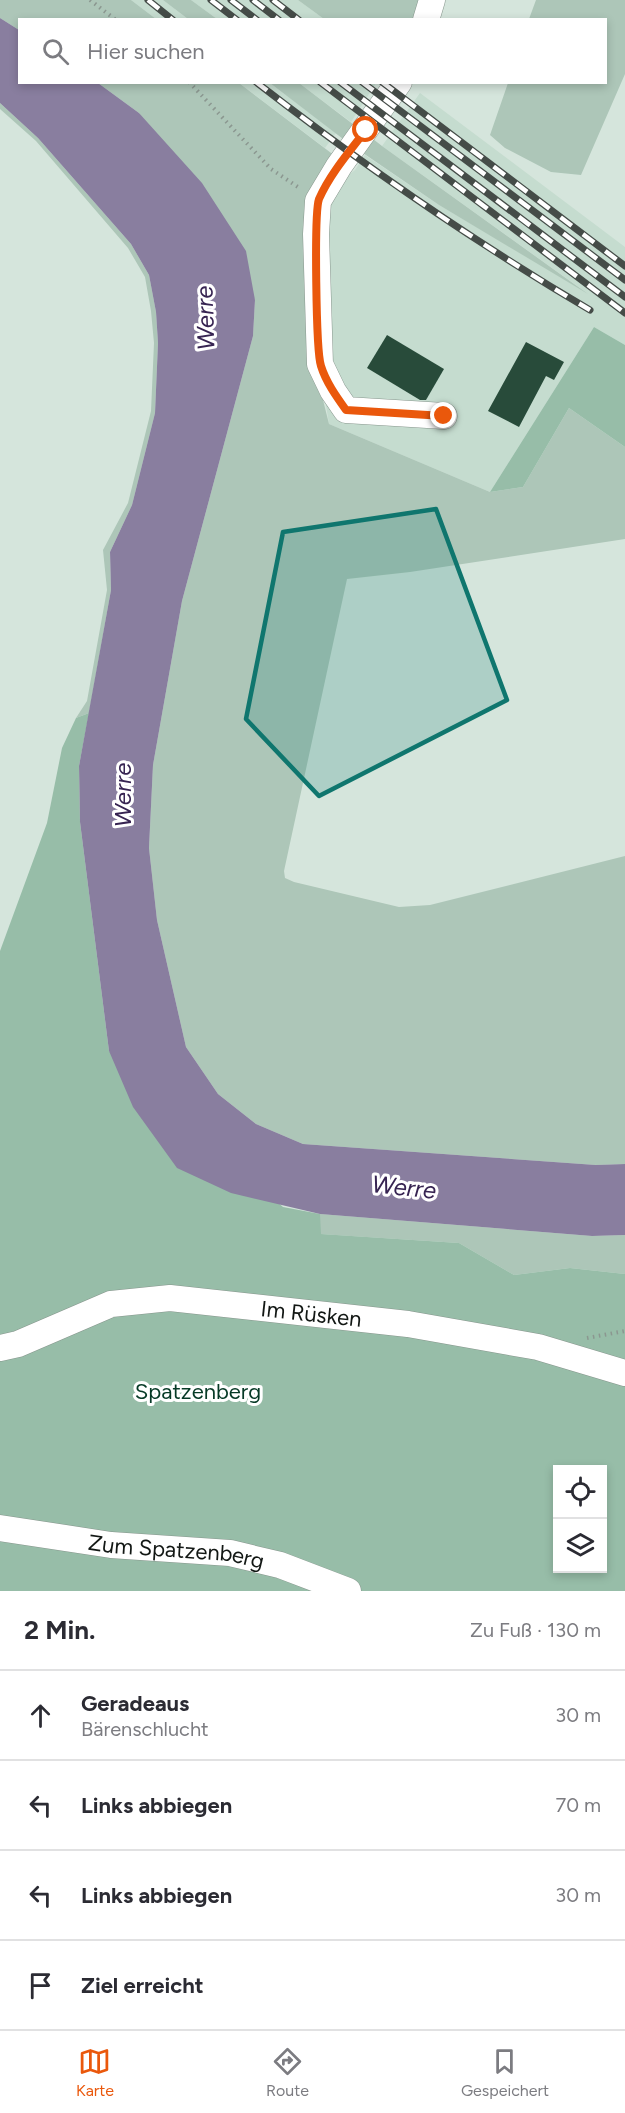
<!DOCTYPE html>
<html lang="de">
<head>
<meta charset="utf-8">
<style>
  body { margin:0; font-family:Figtree,sans-serif; background:#f2f2f3; color:#2b2b33 }
  .controls { position:absolute; right:18px; bottom:18px; display:grid; overflow:hidden; border-radius:0px; box-shadow:0 3px 9px #0003 }
  .controls button { width:54px; height:54px; display:grid; place-items:center; padding:0; border:0; border-bottom:2px solid #e1e1e2; background:#fff; color:#2b2b33; font:30px sans-serif }
  .stop { position:absolute; width:18px; height:18px; margin:-14px; border:4px solid #ea580c; border-radius:50%; background:#fff }
  .stop.end { background:#ea580c; border-color:#fff; box-shadow:0 2px 6px #0008 }
  .list { margin:0; padding:0; list-style:none }
  h2 { display:flex; justify-content:space-between; align-items:center; height:78px; margin:0; padding:0 24px; font-size:26px }
  h2 small { font-size:20px; font-weight:400; color:#7c7c81 }
  .list li { display:grid; grid-template-columns:39px 1fr auto; gap:18px; align-items:center; box-sizing:border-box; height:90px; padding:0 24px; border-top:2px solid #e1e1e2 }
  .list b { display:block; font-size:22px; white-space:nowrap }
  .list p { margin:0; font-size:20px; white-space:nowrap; color:#7c7c81 }
  .list em { font-size:20px; font-style:normal; color:#7c7c81 }
  .icon { flex:none; width:33px; height:33px; fill:none; stroke:currentColor; stroke-width:2; stroke-linecap:round; stroke-linejoin:round }
  .map { position:relative; flex:none; width:625px; height:1591px; overflow:hidden }
  .search { position:absolute; background:#fff; box-shadow:0 3px 9px #0003; left:18px; right:18px; top:18px; height:66px; display:flex; align-items:center; gap:15px; box-sizing:border-box; padding:0 21px; border-radius:0px; color:#7c7c81; font-size:22px }
  .sheet { height:438px; background:#fff }
  nav { display:flex; justify-content:space-around; align-items:center; box-sizing:border-box; height:84px; border-top:2px solid #e1e1e2; background:#fff; font-size:16px; color:#7c7c81 }
  nav a { display:grid; justify-items:center; gap:3px }
  nav .on { color:#ea580c }
  .map>svg:first-child { display:block }
</style>
</head>
<body>
<div class="map">
<svg width="625" height="1591" viewBox="0 0 625 1591">
  <rect width="100%" height="100%" fill="#d5e5dc"/>
  <g fill="#c5dccf">
    <polygon points="131,0 163,0 188,19 156,19"/>
    <polygon points="191,0 298,0 324,19 217,19"/>
    <polygon points="239,83 270,83 336,133 325,148"/>
    <polygon points="299,83 376,83 351,122"/>
    <polygon points="420,93 625,247 625,345 594,327 490,492 329,424 326,405 315,368 307,208 355,170 365,155 439,205 580,288 382,146"/>
  </g>
  <g fill="#adc6b8">
    <polygon points="0,0 131,0 156,19 20,20 19,30 0,18"/>
    <polygon points="163,0 191,0 217,19 188,19"/>
    <polygon points="298,0 424,0 419,20 324,19"/>
    <polygon points="536,0 625,0 625,74 581,175 551,172 505,148 490,135 508,83 606,82 606,20 529,19"/>
    <polygon points="98,83 239,83 335,156 322,176 315,368 329,424 490,492 523,487 569,408 625,447 625,539 410,572 347,579 284,871 285,878 294,882 399,907 430,905 625,856 625,1164 596,1165 303,1144 256,1124 218,1094 186,1047 157,920 149,848 153,765 182,601 253,336 255,300 139,113"/>
    <polygon points="270,83 299,83 358,128 347,142"/>
    <polygon points="0,103 38,138 131,244 149,275 156,312 158,343 155,413 132,505 110,552 111,590 89,713 76,718 87,701 107,590 103,550 128,503 151,411 154,343 151,311 145,277 128,248 36,141 0,109"/>
    <polygon points="373,139 382,146 588,294 439,205 363,153"/>
    <polygon points="320,1214 592,1236 625,1235 625,1274 570,1268 514,1275 459,1243 320,1234"/>
  </g>
  <g fill="#97bda8" fill-rule="evenodd">
    <polygon points="594,327 625,345 625,447 569,408 523,487 490,492"/>
    <path d="M89 713 79 766 80 822 109 1051 283 1207 320 1214 321 1234 459 1243 514 1275 570 1268 625 1274V1591H0V951L47 823 62 748 76 718ZM558 1470H602V1568H558Z"/>
  </g>
  <polygon fill="#897e9f" points="0,18 19,30 20,82 98,83 139,113 202,183 246,251 255,300 253,336 182,601 153,765 149,848 157,920 186,1047 218,1094 256,1124 303,1144 596,1165 625,1164 625,1235 592,1236 320,1214 231,1193 177,1168 133,1107 109,1051 80,822 79,766 111,590 110,552 132,505 155,413 158,343 156,312 149,275 131,244 38,138 0,103"/>
  <g fill="#284b3a">
    <polygon points="387,335 444,369 426,400 420,400 367,368"/>
    <polygon points="526,342 564,362 554,380 546,376 519,427 488,411"/>
  </g>
  <g fill="none" stroke-linecap="round" stroke-linejoin="round">
    <defs>
      <g id="minor">
        <polyline points="426,20 432,0"/>
        <polyline points="399,82 339,166 318,201 316,234 320,364 333,391 346,410 444,416"/>
        <path id="s1" d="M0 1348 18 1344 111 1304 170 1298 408 1324 538 1347 625 1373"/>
        <path id="s2" d="M0 1528 111 1545 230 1553 280 1565 348 1591"/>
      </g>
    </defs>
    <use href="#minor" stroke="#87968d" stroke-width="27"/>
    <g stroke="#8b9790" stroke-width="4" stroke-dasharray="1.5 4.5" stroke-linecap="butt">
      <polyline points="90,0 116,20"/>
      <polyline points="189,82 271,169 301,189"/>
      <polyline points="587,1338 625,1331"/>
    </g>
    <use href="#minor" stroke="#fff" stroke-width="26"/>
    <defs>
      <g id="rail">
        <polyline points="148,0 173,20"/>
        <polyline points="211,0 237,20"/>
        <polyline points="231,0 257,20"/>
        <polyline points="253,0 279,20"/>
        <polyline points="273,0 299,20"/>
        <path d="M256 82C363 165 473 241 590 310"/>
        <polyline points="320,82 625,313"/>
        <polyline points="340,82 625,297"/>
        <polyline points="362,82 625,280"/>
        <polyline points="382,82 625,266"/>
      </g>
    </defs>
    <use href="#rail" stroke="#454c48" stroke-width="7"/>
    <use href="#rail" stroke="#fff" stroke-width="4.5" stroke-dasharray="14" stroke-linecap="butt"/>
  </g>
  <g fill="none" stroke-linecap="round" stroke-linejoin="round">
    <path stroke="#ea580c" stroke-width="8" d="M366 130C349 152 330 174 319 199 314 213 316 351 321 366 326 382 336 396 346 410L444 416"/>
  </g>
  <path fill="#0f766e" fill-opacity="0.2" stroke="#0f766e" stroke-width="4.5" stroke-linejoin="round" d="M436 509 507 700 319 796 246 719 283 532Z"/>
  <g text-anchor="middle" dominant-baseline="central" stroke-width="6" stroke-linejoin="round" paint-order="stroke">
    <g font-size="22" fill="#121714" stroke="#fff">
      <text stroke="none"><textPath href="#s1" startOffset="321">Im Rüsken</textPath></text>
      <text stroke="none"><textPath href="#s2" startOffset="178">Zum Spatzenberg</textPath></text>
    </g>
    <g font-size="22" fill="#063a26" stroke="#fff">
      <text x="198" y="1391">Spatzenberg</text>
    </g>
    <g font-size="24" font-style="italic" fill="#372452" stroke="#fff">
      <text transform="translate(205 318) rotate(-92)">Werre</text>
      <text transform="translate(122 795) rotate(-90)">Werre</text>
      <text transform="translate(404 1187) rotate(6)">Werre</text>
    </g>
  </g>
</svg>
<div class="controls">
<button><svg class="icon" aria-label="locate" viewBox="0 0 24 24"><circle cx="12" cy="12" r="6"/><path d="M12 2v4M12 18v4M2 12h4M18 12h4"/></svg></button>
<button><svg class="icon" aria-label="layers" viewBox="0 0 24 24"><path d="M12 4l9 5-9 5-9-5zM3 14l9 5 9-5"/></svg></button>
</div>
<div class="stop" style="left:366px;top:130px"></div>
<div class="stop end" style="left:444px;top:416px"></div>
<div class="search"><svg class="icon" aria-label="search" viewBox="0 0 24 24"><circle cx="10" cy="10" r="6"/><path d="M15 15l6 6"/></svg>Hier suchen</div>
</div>
<section class="sheet">
<h2>2 Min.<small>Zu Fuß · 130 m</small></h2>
<ul class="list">
<li><svg class="icon" aria-label="ahead" viewBox="0 0 24 24"><path d="M12 20V5M6 11l6-6 6 6"/></svg><div><b>Geradeaus</b><p>Bärenschlucht</p></div><em>30 m</em></li>
<li><svg class="icon" aria-label="left" viewBox="0 0 24 24"><path d="M17 20v-9H6M10 6l-5 5 5 5"/></svg><div><b>Links abbiegen</b></div><em>70 m</em></li>
<li><svg class="icon" aria-label="left" viewBox="0 0 24 24"><path d="M17 20v-9H6M10 6l-5 5 5 5"/></svg><div><b>Links abbiegen</b></div><em>30 m</em></li>
<li><svg class="icon" aria-label="arrive" viewBox="0 0 24 24"><path d="M6 21V4h12l-3 4 3 4H6"/></svg><div><b>Ziel erreicht</b></div></li>
</ul>
</section>
<nav>
<a class="on"><svg class="icon" aria-label="map" viewBox="0 0 24 24"><path d="M3 6l6-2 6 2 6-2v14l-6 2-6-2-6 2zM9 4v14M15 6v14"/></svg>Karte</a>
<a><svg class="icon" aria-label="directions" viewBox="0 0 24 24"><path d="M12 3l9 9-9 9-9-9zM9 14v-3h6M13 9l2 2-2 2"/></svg>Route</a>
<a><svg class="icon" aria-label="saved" viewBox="0 0 24 24"><path d="M7 4h10v16l-5-4-5 4z"/></svg>Gespeichert</a>
</nav>
</body>
</html>
